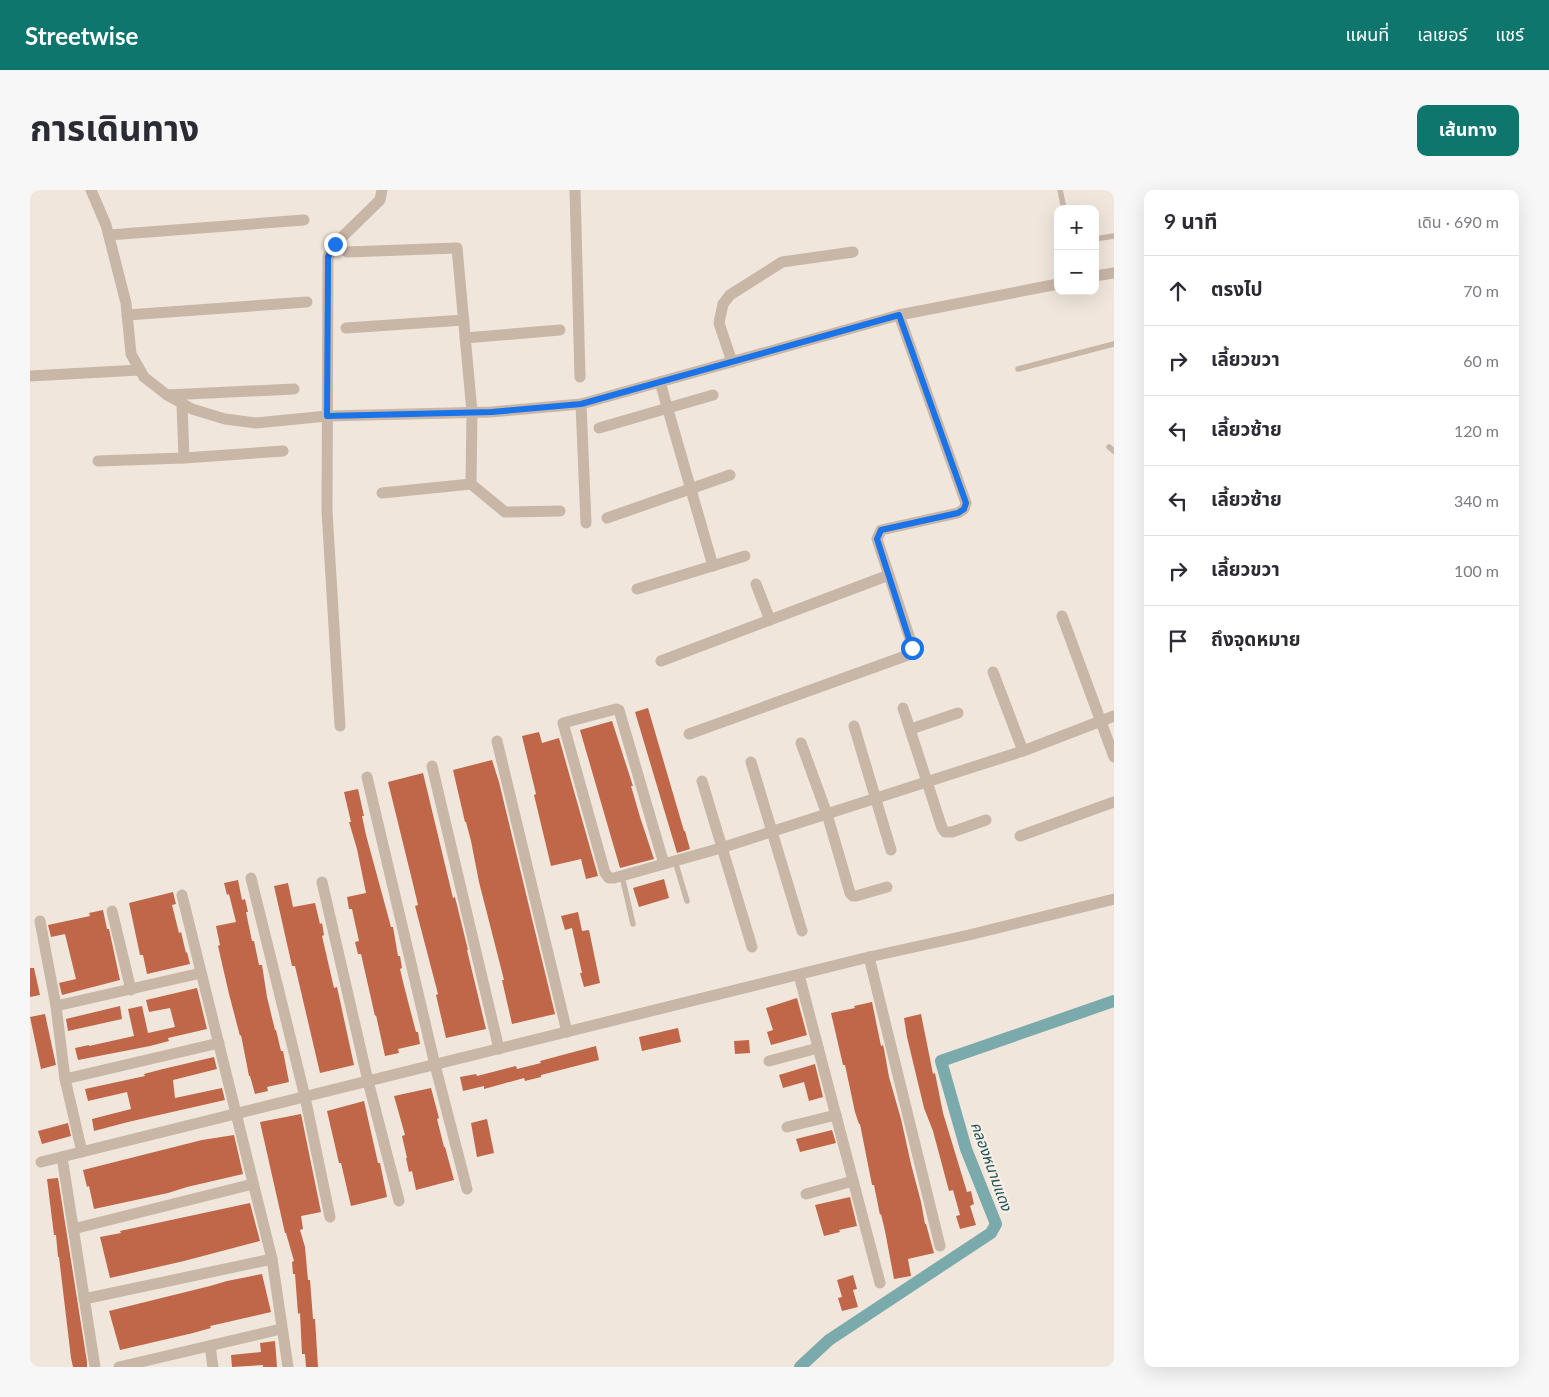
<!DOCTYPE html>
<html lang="th">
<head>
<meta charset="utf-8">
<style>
  body { margin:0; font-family:Lato,"Noto Sans Thai",sans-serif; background:#f7f7f7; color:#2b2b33 }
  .controls { position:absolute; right:15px; top:15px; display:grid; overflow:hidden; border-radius:10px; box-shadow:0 5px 20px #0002 }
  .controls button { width:45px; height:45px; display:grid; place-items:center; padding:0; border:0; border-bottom:1px solid #e1e1e2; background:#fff; color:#2b2b33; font:25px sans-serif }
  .stop { position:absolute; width:15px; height:15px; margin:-11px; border:4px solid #1a73e8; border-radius:50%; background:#fff }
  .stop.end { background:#1a73e8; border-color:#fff; box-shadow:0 1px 5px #0008 }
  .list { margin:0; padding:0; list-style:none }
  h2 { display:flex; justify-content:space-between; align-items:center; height:65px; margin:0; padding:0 20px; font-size:21px }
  h2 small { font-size:16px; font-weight:400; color:#7c7c81 }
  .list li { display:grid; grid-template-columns:32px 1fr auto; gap:15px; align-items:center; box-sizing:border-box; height:70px; padding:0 20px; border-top:1px solid #e1e1e2 }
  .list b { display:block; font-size:19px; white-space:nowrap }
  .list em { font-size:16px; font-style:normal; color:#7c7c81 }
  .icon { flex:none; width:28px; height:28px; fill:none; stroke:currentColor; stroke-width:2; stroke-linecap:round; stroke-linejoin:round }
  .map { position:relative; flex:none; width:1084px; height:1177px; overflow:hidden; border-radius:10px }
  header { display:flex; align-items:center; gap:30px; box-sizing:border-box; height:70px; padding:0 25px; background:#0f766e; color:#fff }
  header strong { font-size:24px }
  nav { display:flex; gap:28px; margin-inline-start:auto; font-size:18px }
  .intro { display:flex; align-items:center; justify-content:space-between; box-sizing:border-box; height:120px; padding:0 30px }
  h1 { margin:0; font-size:35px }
  .button { padding:12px 22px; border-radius:10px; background:#0f766e; color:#fff; font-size:18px; font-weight:700 }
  main { display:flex; gap:30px; padding:0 30px }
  aside { flex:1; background:#fff; border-radius:10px; box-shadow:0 5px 20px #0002 }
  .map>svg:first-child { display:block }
</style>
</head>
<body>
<header>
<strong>Streetwise</strong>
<nav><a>แผนที่</a><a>เลเยอร์</a><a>แชร์</a></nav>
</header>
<div class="intro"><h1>การเดินทาง</h1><a class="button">เส้นทาง</a></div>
<main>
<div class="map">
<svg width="1084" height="1177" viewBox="0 0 1084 1177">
  <rect width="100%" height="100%" fill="#f0e6db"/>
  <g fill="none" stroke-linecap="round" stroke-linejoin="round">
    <polyline stroke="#7baaac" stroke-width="12" points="770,1177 799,1150 961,1043 966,1034 936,959 911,871 1084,811"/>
  </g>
  <g fill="#c06649">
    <polygon points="618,518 654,641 655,641 660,659 647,663 605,522"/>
    <polygon points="582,531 603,596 601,596 610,627 624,669 590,678 550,540"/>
    <polygon points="509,542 512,553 529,548 568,686 556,689 551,669 521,676 504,605 506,604 492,546"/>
    <polygon points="462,570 469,592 525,824 482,834 472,790 474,790 449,692 441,651 436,632 435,632 423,580"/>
    <polygon points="393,583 423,708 425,707 438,760 437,760 456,839 416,848 406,805 408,804 385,716 388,715 383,694 358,592"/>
    <polygon points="328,599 334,626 332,626 336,645 361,737 363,737 368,766 370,766 372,778 370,779 374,796 386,842 388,842 390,854 368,859 369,863 355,866 346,825 345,826 331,764 328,764 325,752 329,751 322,719 319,719 317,707 336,703 327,659 319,632 321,632 314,602"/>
    <polygon points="634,689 639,708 609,717 603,698"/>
    <polygon points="208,690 212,710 215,709 218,722 216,722 222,751 224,751 229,775 232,775 237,807 245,840 246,840 251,861 253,861 259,892 237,897 238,901 225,904 220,886 219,886 211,845 210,846 199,804 188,756 190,755 186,736 206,732 199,704 197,705 194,693"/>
    <polygon points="258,693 263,717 285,713 290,734 292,733 294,745 292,746 304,798 307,797 324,875 290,883 265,776 262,776 244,696"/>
    <polygon points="143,702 146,714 142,715 149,743 151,742 156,763 157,762 160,774 117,784 113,765 110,765 99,713"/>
    <polygon points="73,720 77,739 79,739 90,790 32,805 29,793 46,789 35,744 21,747 18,735 60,726 59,723"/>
    <polygon points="548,722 552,741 559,740 570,793 554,797 550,783 552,783 542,738 535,740 531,726"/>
    <polygon points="0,778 4,778 10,805 0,807"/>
    <polygon points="167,798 177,839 138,848 139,851 120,856 48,870 45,858 59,855 59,856 104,846 98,819 112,816 118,843 145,837 140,818 119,822 116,810"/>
    <polygon points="767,808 777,845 741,855 737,842 743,840 736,818"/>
    <polygon points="842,812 851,856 853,855 854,859 859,887 871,929 881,974 891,1012 895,1034 896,1034 904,1063 878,1069 881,1086 864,1089 855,1041 851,1024 850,1025 844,995 842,995 830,934 829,934 825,922 815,875 813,875 801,823 825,818 824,816"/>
    <polygon points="90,816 92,829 38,841 36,829"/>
    <polygon points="15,824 26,875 11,879 0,827"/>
    <polygon points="891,824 903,884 905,883 913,923 937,1002 941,1001 944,1014 940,1016 946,1035 930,1039 926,1026 930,1025 923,1000 919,1001 903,941 894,918 877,847 874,828"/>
    <polygon points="648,838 651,852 612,861 609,847"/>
    <polygon points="719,850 720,863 705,864 704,851"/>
    <polygon points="566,856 569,870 511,885 511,887 495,891 494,888 454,899 454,896 433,901 430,887 446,884 447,886 486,876 487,879 511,873 510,871"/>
    <polygon points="184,867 187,879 143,890 145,908 192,898 195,910 98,932 64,941 62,929 101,919 97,902 58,911 55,899 115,886 114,884 133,879"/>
    <polygon points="785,874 793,907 779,911 774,892 753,898 749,885"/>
    <polygon points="401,898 409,928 407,929 414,957 415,957 424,990 386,1000 382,981 379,982 376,968 377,968 372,946 375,945 364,906"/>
    <polygon points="334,911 348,973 350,973 357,1007 321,1016 311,973 309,973 297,921"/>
    <polygon points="271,924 291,1022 271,1026 273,1039 270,1040 275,1057 278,1090 280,1090 283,1129 285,1129 288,1177 276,1177 275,1164 272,1164 270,1123 268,1124 265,1084 263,1084 262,1072 264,1071 256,1043 255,1043 230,932"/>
    <polygon points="457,929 464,963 447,967 441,933"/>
    <polygon points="38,933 41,946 12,954 8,941"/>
    <polygon points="802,940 806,953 770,962 766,949"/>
    <polygon points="204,945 213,984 157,997 138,1003 64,1019 59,996 57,997 53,980 172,950"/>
    <polygon points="28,988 57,1172 57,1177 43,1177 41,1168 29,1067 28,1067 26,1045 24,1045 17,989"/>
    <polygon points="820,1007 827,1036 809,1040 810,1042 794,1046 785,1015"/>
    <polygon points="220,1013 230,1051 154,1071 80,1088 70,1047 91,1043 90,1041"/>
    <polygon points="232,1084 241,1122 180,1136 181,1138 163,1143 90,1160 79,1121 180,1096 197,1091"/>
    <polygon points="823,1085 827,1099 823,1100 828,1117 812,1121 808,1108 812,1107 807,1090"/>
    <polygon points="245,1151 247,1177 233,1177 233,1175 202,1177 201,1165 231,1162 230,1153"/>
  </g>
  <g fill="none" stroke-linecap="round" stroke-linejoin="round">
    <g stroke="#c8b6a7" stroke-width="5.5">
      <polyline points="1030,0 1034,19"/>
      <polyline points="1065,49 1084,46"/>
      <polyline points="988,179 1084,154"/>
      <polyline points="1079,257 1084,261"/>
      <polyline points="645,671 657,711"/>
      <polyline points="592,686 603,734"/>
    </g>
    <g stroke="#c8b6a7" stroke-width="11">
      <polyline points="61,0 76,35 96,113 101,164 114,187 137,205 162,219 195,229 226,233 297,226 461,222 551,214 869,125"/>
      <polyline points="545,0 550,187"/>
      <polyline points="79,45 274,30"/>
      <polyline points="317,62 427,58 442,222 441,294 475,322 530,321"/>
      <polyline points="1065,86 1084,83"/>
      <polyline points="97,125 277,112"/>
      <polyline points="316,138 434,130"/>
      <polyline points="435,148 530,140"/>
      <polyline points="702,172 689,133 693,114 700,105 752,72 823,62"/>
      <polyline points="0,186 110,180"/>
      <polyline points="630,192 683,376"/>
      <polyline points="137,205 264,199"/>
      <polyline points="152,214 154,268"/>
      <polyline points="551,214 556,333"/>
      <polyline points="569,238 683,205"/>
      <polyline points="68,271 154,268 253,261"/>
      <polyline points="352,303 441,294"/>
      <polyline points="577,328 700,285"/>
      <polyline points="726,394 740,430"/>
      <polyline points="607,399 715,366"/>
      <polyline points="1032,426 1084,567"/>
      <polyline points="631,471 859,385"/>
      <polyline points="963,482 993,561"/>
      <polyline points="873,518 912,638 915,642 922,642 956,630"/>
      <polyline points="310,536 297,321 298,67 305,54 350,10 352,0"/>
      <polyline points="824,536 861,660"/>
      <polyline points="881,539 928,523"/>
      <polyline points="659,544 881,464 883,461 883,458 847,349 851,340 928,323 934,319 936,313 869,125 1028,94"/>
      <polyline points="467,551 537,842"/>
      <polyline points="771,553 797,624 820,703 823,706 826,706 857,697"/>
      <polyline points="721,572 772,741"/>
      <polyline points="402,576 469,859"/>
      <polyline points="337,587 405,875 437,999"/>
      <polyline points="672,591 722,757"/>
      <polyline points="990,646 1084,612"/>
      <polyline points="634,674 589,520 586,519 533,533 575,683 579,688 584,688 691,658 993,561 1084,526"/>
      <polyline points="221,688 275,907 300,1027"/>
      <polyline points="292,692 338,891 369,1011"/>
      <polyline points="152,705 242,1069 258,1177"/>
      <polyline points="82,721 101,800"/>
      <polyline points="10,731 26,816 35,889 52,962"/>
      <polyline points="839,767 910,1056"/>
      <polyline points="769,785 850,1093"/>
      <polyline points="26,816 171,783"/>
      <polyline points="739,871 788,858"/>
      <polyline points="35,889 189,853"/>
      <polyline points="757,937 806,925"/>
      <polyline points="32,967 65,1177"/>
      <polyline points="11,972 839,767 939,745 1084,709"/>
      <polyline points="776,1004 823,991"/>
      <polyline points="43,1039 223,994"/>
      <polyline points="54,1109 242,1069"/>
      <polyline points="180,1156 183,1177"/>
      <polyline points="89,1177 251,1139"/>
    </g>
  </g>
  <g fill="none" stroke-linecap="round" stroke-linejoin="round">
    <polyline stroke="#1a73e8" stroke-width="6" points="305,54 298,67 298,81 297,226 462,222 551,214 869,125 936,313 934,319 928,323 851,340 847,349 882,458"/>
  </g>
  <g text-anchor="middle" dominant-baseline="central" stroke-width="4.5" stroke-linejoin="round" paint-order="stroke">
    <g font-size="15" font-style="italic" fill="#1f5154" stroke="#f8f0e7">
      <text transform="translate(962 976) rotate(70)">คลองหนามแดง</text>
    </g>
  </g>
</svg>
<div class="controls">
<button>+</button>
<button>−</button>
</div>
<div class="stop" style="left:882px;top:458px"></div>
<div class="stop end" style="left:305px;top:54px"></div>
</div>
<aside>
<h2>9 นาที<small>เดิน · 690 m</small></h2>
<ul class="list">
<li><svg class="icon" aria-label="ahead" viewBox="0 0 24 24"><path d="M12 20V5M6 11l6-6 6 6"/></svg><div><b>ตรงไป</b></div><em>70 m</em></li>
<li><svg class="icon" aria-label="right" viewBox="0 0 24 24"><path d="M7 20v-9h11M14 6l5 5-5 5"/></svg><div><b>เลี้ยวขวา</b></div><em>60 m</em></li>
<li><svg class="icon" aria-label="left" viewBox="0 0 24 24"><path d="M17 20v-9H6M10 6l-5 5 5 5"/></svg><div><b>เลี้ยวซ้าย</b></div><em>120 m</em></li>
<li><svg class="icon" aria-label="left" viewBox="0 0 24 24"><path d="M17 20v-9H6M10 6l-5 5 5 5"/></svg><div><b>เลี้ยวซ้าย</b></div><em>340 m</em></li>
<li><svg class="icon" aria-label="right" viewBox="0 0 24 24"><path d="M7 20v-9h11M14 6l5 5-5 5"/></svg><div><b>เลี้ยวขวา</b></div><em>100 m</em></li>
<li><svg class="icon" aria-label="arrive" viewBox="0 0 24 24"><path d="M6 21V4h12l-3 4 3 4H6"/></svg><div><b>ถึงจุดหมาย</b></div></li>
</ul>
</aside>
</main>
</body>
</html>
